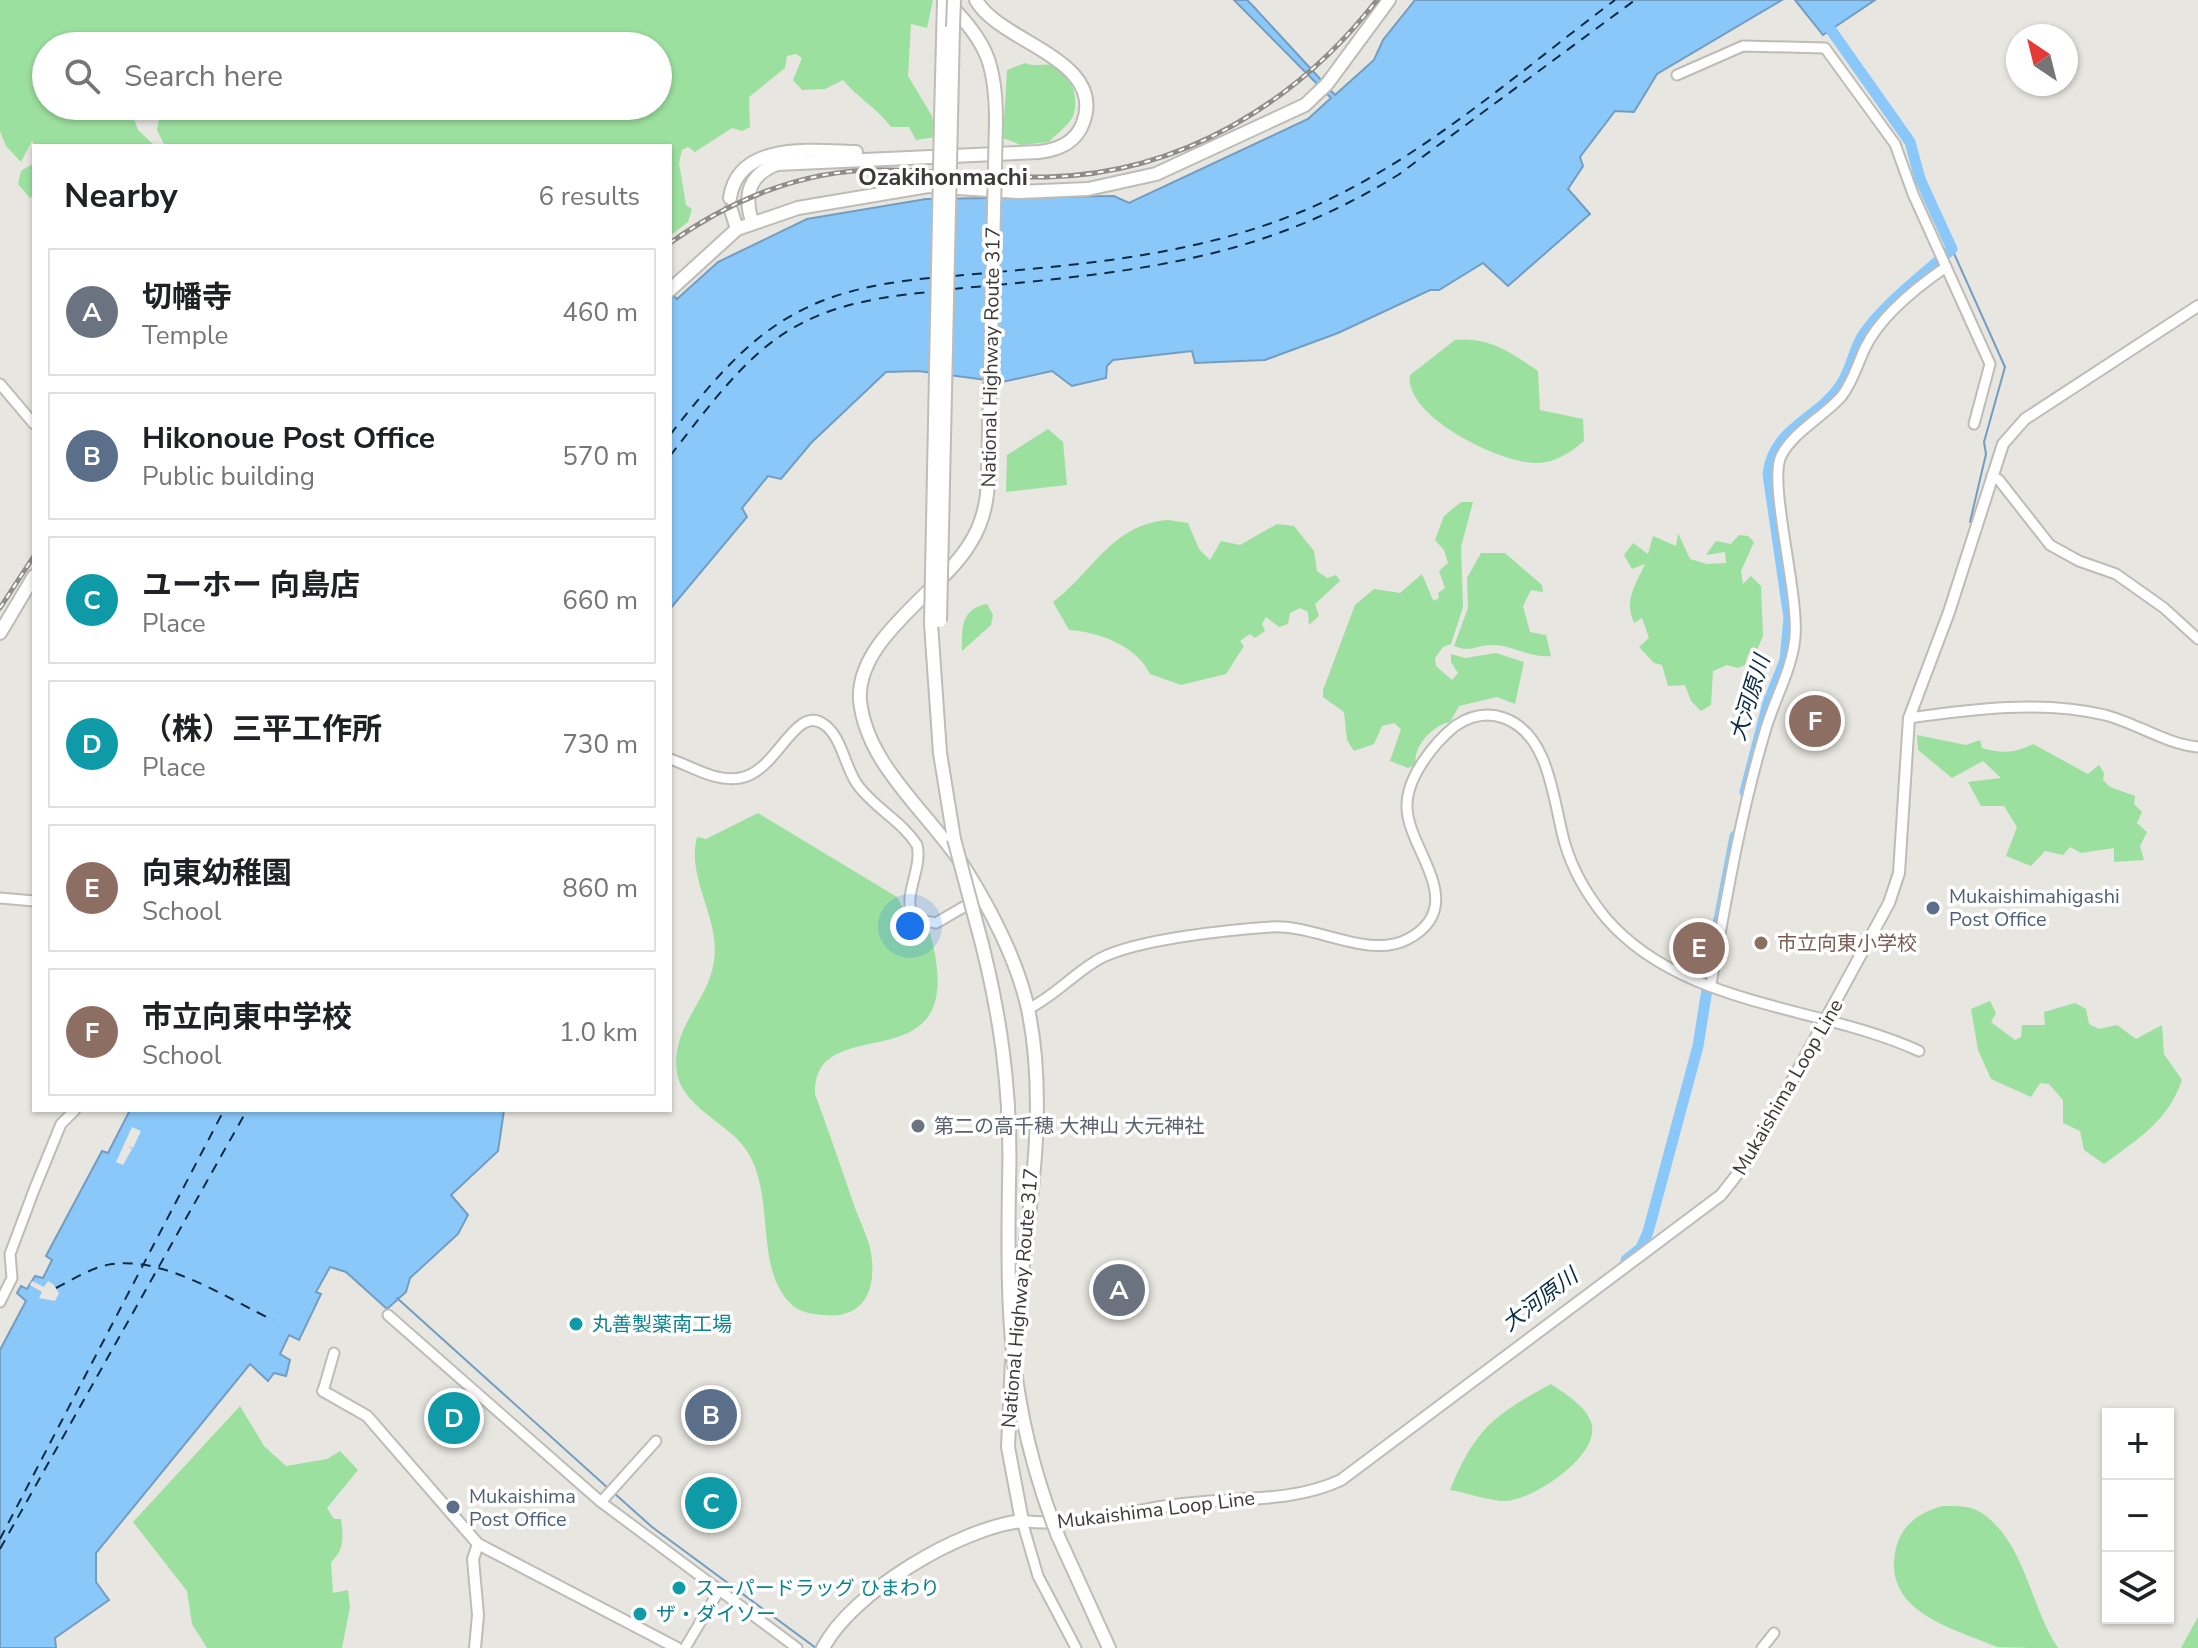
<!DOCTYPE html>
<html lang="en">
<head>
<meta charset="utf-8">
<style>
  body { margin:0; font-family:"Nunito Sans","Noto Sans JP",sans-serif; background:#f6f6f6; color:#202124 }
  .controls { position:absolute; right:24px; bottom:24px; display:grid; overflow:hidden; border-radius:0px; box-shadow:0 2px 6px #0004 }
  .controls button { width:72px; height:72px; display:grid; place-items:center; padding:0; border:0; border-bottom:2px solid #e0e0e0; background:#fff; color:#202124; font:40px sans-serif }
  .compass { position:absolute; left:2006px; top:24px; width:72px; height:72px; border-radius:50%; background:#fff; box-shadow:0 2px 6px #0004; rotate:325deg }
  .you { position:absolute; left:910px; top:926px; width:28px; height:28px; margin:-20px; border:6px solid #fff; border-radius:50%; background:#1a73e8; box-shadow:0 0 0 12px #1a73e833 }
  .badge { display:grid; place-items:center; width:52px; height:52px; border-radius:50%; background:#2563eb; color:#fff; font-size:26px; font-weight:700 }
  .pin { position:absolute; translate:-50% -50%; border:4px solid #fff; box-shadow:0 2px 8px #0006 }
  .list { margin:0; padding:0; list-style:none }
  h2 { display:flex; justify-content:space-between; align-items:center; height:104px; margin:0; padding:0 32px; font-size:34px }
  h2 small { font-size:26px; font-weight:400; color:#757577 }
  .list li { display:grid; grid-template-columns:52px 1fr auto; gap:24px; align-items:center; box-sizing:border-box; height:128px; margin:0 16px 16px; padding:0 16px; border:2px solid #e0e0e0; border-radius:0px }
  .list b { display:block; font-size:30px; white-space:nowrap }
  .list p { margin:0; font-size:26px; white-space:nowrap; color:#757577 }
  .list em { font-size:26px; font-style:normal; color:#757577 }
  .icon { flex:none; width:44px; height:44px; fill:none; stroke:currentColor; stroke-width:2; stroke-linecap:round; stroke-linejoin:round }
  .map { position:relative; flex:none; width:2198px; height:1648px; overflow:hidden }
  .search { position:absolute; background:#fff; box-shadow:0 2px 6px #0004; left:32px; top:32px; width:640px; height:88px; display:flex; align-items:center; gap:20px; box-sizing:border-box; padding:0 28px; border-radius:44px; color:#757577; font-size:30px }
  .panel { position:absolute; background:#fff; box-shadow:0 2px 6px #0004; left:32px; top:144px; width:640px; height:968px; border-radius:0px }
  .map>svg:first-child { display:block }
</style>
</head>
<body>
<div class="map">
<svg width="2198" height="1648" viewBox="0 0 2198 1648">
  <rect width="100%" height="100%" fill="#e7e6e0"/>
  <g fill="#9ce09f">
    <path d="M0 0H933L927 28 911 24 908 76 932 116 935 137 916 140 909 127H891C877 108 858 98 843 80L825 89 802 90 793 80 802 58 796 54 787 56 785 68 749 97 750 127 742 131 732 128 695 152 688 147 682 150 679 163 686 205 692 209 688 222 670 236V146H165L157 130 162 106H658V46H46V106H87L99 113C112 106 129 102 141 113L134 119 138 130 154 145 35 146 32 141 21 162 6 146 0 131Z"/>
    <path d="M1025 63C1036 68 1046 62 1056 66 1073 74 1080 103 1072 118 1067 127 1055 135 1049 142L1021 145 1003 138 1007 70Z"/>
    <polygon points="34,163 34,195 30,198 18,184 21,171"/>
    <path d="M1455 340C1488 336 1512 353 1538 371L1540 410 1583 419 1584 441C1570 453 1554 464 1534 463 1498 462 1404 416 1410 375Z"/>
    <polygon points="1048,429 1063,442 1067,485 1006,492 1007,455"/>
    <path d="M1461 502H1473L1461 547 1463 607 1451 644 1443 647 1435 658 1436 666 1452 680 1458 673 1451 662V654L1465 658 1496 653 1524 662 1515 704 1497 697 1459 706 1450 722C1433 725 1412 747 1416 765L1408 768 1390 761 1401 729 1394 723 1382 726 1374 744 1354 751 1347 740 1344 712 1323 697V690L1355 605 1374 589 1400 593 1422 574 1432 598 1434 601 1439 598 1438 593 1445 588 1439 571 1448 563 1444 550 1435 540 1444 516Z"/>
    <path d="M1168 520 1188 523 1199 549 1210 560 1221 541 1240 545 1277 524 1294 526 1314 551 1317 571 1327 578 1336 575 1340 581 1315 604 1319 616 1309 625 1308 612 1300 608 1290 613 1288 624 1279 627 1266 617 1262 624 1265 631 1255 638 1250 634 1240 641 1244 646 1226 674 1181 685 1150 674C1136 645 1098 632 1069 630L1053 602C1093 572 1112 524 1168 520Z"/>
    <path d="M1678 533 1690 559 1707 564 1726 563 1725 552 1706 555 1716 541 1731 544 1739 535 1748 536 1754 542 1741 571 1743 584 1751 576 1761 586 1763 636 1757 650 1748 654 1745 665 1738 668 1727 665 1713 671 1711 705 1701 711 1691 701 1685 685 1668 686 1662 665 1654 663 1639 647 1649 638 1642 618 1634 623C1624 598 1635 587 1645 564L1632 569 1624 555 1633 543 1648 554 1653 536 1676 546Z"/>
    <path d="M1481 553H1505L1542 585 1543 592 1531 590 1523 606 1530 632 1546 635 1551 656C1530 658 1512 645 1492 645 1476 645 1471 653 1454 646L1468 608 1467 578Z"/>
    <path d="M987 604 993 615 991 625 962 651C962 629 960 609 987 604Z"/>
    <path d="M1917 735 1966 745 1980 740 1982 748C2002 754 2015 753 2033 744L2088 774 2099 765 2104 773 2103 780 2110 787 2135 796 2134 804 2142 812 2137 823 2147 832 2140 846 2144 860 2114 862V848L2081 853 2070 847 2063 855 2045 851 2031 866 2006 856 2017 827 2004 806H1981L1968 782 2001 778 1983 761 1952 778 1918 750Z"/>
    <path d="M758 813 897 897 910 921 930 933C974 1093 813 1004 815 1094 829 1132 842 1170 855 1208 861 1224 871 1243 872 1260 875 1296 860 1319 823 1315 811 1314 798 1312 790 1303 753 1265 777 1193 745 1148 727 1123 682 1106 677 1073 670 1027 709 1001 714 961 721 919 686 879 697 837L706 839Z"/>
    <path d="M1990 1001 1996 1013 1991 1022 2015 1040 2021 1037 2022 1025H2045L2044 1012 2075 1003 2086 1009 2089 1024 2099 1029 2117 1025 2136 1039 2162 1025 2164 1054 2182 1080C2168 1121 2138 1139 2104 1164L2084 1150 2080 1131 2063 1123V1100L2049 1084 2040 1083 2031 1097 1991 1079 1978 1050 1971 1009Z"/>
    <path d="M1551 1384C1565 1394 1585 1405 1591 1422 1603 1454 1533 1500 1506 1501 1489 1501 1468 1493 1450 1490 1475 1429 1494 1415 1551 1384Z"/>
    <path d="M240 1406 264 1446 286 1466 327 1459 340 1451 358 1470 327 1508 334 1519H341C343 1536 345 1550 331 1562L333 1593 348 1590 350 1607 342 1648H207L192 1624 187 1591 133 1522Z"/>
    <path d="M1943 1506C1955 1506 1969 1505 1980 1512 2025 1540 2030 1607 2058 1648 2041 1648 2012 1648 1997 1647 1952 1628 1881 1612 1896 1548 1902 1524 1920 1512 1943 1506Z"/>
    <polygon points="2198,1617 2198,1648 2181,1648"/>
  </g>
  <g fill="#8bc8fa" stroke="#739dc0" stroke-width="2">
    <polygon points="1234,0 1247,0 1253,6 1335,95 1374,60 1383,40 1415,0 1782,0 1657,74 1634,112 1615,111 1580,157 1583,166 1568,189 1590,214 1508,286 1483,263 1439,290 1430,290 1338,333 1265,360 1195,363 1192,351 1113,360 1107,366 1106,378 1072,386 1052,371 1002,382 918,371 886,372 811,443 781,479 768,476 742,508 747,517 670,609 670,296 672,294 677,299 718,262 807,219 926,199 1114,196 1129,203 1308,119 1331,98"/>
    <polygon points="1795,0 1875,0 1823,35"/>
    <polygon points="130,1110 504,1110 498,1151 451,1195 468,1215 458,1234 410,1278 406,1292 387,1309 346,1272 330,1267 316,1292 321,1294 299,1340 289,1335 280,1354 290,1360 286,1376 274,1373 268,1381 250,1364 96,1553 96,1582 109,1600 55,1638 56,1648 0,1648 0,1350 26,1301 17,1293 21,1286 27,1289 35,1276 43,1278 52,1260 46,1256 102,1151 108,1153"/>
  </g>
  <g fill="#e7e6e0">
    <polygon points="132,1127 141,1131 133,1148 128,1146 132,1149 123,1165 116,1162"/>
    <polygon points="32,1281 44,1287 48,1281 53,1284 59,1293 55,1301 39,1298 42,1292 30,1285"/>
  </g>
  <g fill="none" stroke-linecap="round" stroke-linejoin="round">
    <g stroke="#739dc0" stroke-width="2">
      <polyline points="1952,249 2005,367 1984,442 1986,454 1970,522"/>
      <polyline points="397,1298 609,1489"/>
      <polyline points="614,1493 652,1527 816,1648"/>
    </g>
    <g stroke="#8bc8fa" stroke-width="11">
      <path d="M1745 792 1768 703 1785 660 1789 618 1768 474C1773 428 1817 420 1840 386 1851 371 1853 351 1863 335 1886 302 1922 276 1952 249L1920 179 1910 142 1831 30"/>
      <polyline points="1715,941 1735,836"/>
      <polyline points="1626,1260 1641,1248 1648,1232 1698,1046 1709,977"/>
    </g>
    <g stroke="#092c44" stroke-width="2" stroke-dasharray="10 8" stroke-linecap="butt">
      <path d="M997 272C1124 261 1245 247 1359 184 1450 134 1532 62 1615 0"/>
      <polyline points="954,276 987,273"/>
      <path d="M997 285C1150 270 1264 257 1398 175L1635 0"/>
      <polyline points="953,289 986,286"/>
      <path d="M670 435C750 332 797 290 931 278"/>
      <path d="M670 456C755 346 786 305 930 292"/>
      <path d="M56 1288C74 1279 92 1267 112 1264 166 1257 226 1298 273 1320"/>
      <polyline points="0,1539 224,1110"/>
      <polyline points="0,1549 247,1110"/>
    </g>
    <defs>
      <g id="tertiary">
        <polyline points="1677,75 1743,46 1825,48 1895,144 1913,194 1990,364 1974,424"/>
        <polyline points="0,384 34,424"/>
        <polyline points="1992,476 1999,480 2050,545 2079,561 2116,574 2164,608 2198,639"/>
        <path d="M1909 718C1973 709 2041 700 2105 715 2136 723 2166 744 2198 747"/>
        <path d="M670 759C694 767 714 782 740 778 778 772 795 702 825 725 842 738 845 767 857 784 874 808 902 821 917 845 923 870 901 896 914 919L936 923 974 901"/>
        <polyline points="0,898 34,901"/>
        <path d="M1711 984C1726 901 1740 816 1764 735 1773 701 1792 671 1795 637 1799 593 1768 483 1781 456 1793 432 1823 417 1841 397 1853 382 1857 365 1865 348 1881 315 1917 287 1946 267"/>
        <path d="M1028 1009C1055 996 1075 972 1101 958 1139 939 1227 930 1271 927 1315 924 1369 960 1408 939 1471 905 1407 849 1407 807 1406 778 1434 743 1455 726 1470 716 1487 712 1504 718 1551 735 1553 803 1565 844 1573 871 1588 896 1605 917 1681 1007 1819 1005 1919 1051"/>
        <polyline points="0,1302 12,1278 10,1254 34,1190 61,1124 75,1110"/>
        <polyline points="388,1315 601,1502 797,1648"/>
        <polyline points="323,1391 334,1353"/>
        <polyline points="601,1502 656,1441"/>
        <polyline points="1022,1521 1038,1576 1076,1648"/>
        <polyline points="685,1648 720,1589"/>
        <polyline points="1762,1648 1774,1633"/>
      </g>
      <g id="secondary">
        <polyline points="323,1391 367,1416 478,1544 677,1648"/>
        <path d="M1022 1521C1073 1527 1117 1514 1167 1506 1224 1496 1288 1505 1341 1480L1721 1195 1750 1158 1889 903 1899 873 1909 718 1949 612 2003 444 2025 419 2198 306"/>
        <polyline points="475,1648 478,1615 473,1559 478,1544"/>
      </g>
      <g id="trunk">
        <path d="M948 3C987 42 996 65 996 121"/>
        <path d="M730 198C738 141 813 151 856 152"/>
        <polyline points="731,210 737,229"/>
        <path d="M752 221C743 194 750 174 777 164L1039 152C1058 150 1076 142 1083 123 1107 59 1000 43 976 0"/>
        <polyline points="670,290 737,229 798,208 928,186 1019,192 1088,189 1156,174 1305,105 1327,84 1389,0"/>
        <path d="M988 476C988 501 983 524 969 545 940 592 856 639 860 700 866 765 930 814 964 867 991 910 1017 959 1028 1009 1050 1112 1026 1231 1014 1334"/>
        <polyline points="0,633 34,576"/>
        <path d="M823 1648C852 1592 960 1528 1022 1521L1008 1447 1012 1360"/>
      </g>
      <g id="motorway">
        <polyline points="941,118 944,0"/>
        <polyline points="951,118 953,27"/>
        <polyline points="931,624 940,753 954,839"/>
        <path d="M975 918C1000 1007 1012 1091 1009 1183"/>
        <polyline points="1058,1536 1109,1648"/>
      </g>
    </defs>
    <use href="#tertiary" stroke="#bdbcb6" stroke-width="13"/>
    <use href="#secondary" stroke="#bdbcb6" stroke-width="14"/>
    <use href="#trunk" stroke="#bdbcb6" stroke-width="16"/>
    <use href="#motorway" stroke="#bdbcb6" stroke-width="16"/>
    <use href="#tertiary" stroke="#fff" stroke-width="9"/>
    <use href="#secondary" stroke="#fff" stroke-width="10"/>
    <use href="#trunk" stroke="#fff" stroke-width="12"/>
    <use href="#motorway" stroke="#fff" stroke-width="12"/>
    <defs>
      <g id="rail">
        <path d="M670 243C730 200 803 170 878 170 935 169 991 178 1047 177 1180 174 1297 103 1377 0"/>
        <polyline points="0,608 34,556"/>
      </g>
    </defs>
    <use href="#rail" stroke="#8e8d89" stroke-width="5"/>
    <use href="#rail" stroke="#fff" stroke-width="2" stroke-dasharray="6" stroke-linecap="butt"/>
    <defs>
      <polyline id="trunk-bridge" points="988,476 996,121"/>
      <g id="motorway-bridge">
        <polyline points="953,27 954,0"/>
        <polyline points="940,621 951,118"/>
        <polyline points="931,624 941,118"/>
        <polyline points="954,839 975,918"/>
        <path d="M1009 1183C1007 1318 1008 1408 1058 1536"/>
      </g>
    </defs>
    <use href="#trunk-bridge" stroke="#bdbcb6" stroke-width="16" stroke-linecap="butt"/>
    <use href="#motorway-bridge" stroke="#bdbcb6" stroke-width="16" stroke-linecap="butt"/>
    <use href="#trunk-bridge" stroke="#fff" stroke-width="12"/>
    <use href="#motorway-bridge" stroke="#fff" stroke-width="12"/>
  </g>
  <g fill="#5c6f8a" stroke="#fff" stroke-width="3">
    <circle cx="1933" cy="908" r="8"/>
    <circle cx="453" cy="1507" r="8"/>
  </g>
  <circle fill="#8d6e63" stroke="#fff" stroke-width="3" cx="1761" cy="943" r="8"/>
  <circle fill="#6b7280" stroke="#fff" stroke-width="3" cx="918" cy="1126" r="8"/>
  <g fill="#0f9aa8" stroke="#fff" stroke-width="3">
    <circle cx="576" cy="1324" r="8"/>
    <circle cx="679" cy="1588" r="8"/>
    <circle cx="640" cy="1614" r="8"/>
  </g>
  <g text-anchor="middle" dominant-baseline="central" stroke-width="7" stroke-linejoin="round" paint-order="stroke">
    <g font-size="20" fill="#3b3a38" stroke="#fff">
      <text transform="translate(991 357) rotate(-89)">National Highway Route 317</text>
      <text transform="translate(1788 1087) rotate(-60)">Mukaishima Loop Line</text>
      <text transform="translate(1020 1298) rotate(-85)">National Highway Route 317</text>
      <text transform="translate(1156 1510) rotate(-7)">Mukaishima Loop Line</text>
    </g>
    <g font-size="20" fill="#4e5e75" stroke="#fff" text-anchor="start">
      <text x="1949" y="896">Mukaishimahigashi<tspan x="1949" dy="23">Post Office</tspan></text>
      <text x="469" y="1496">Mukaishima<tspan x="469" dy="23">Post Office</tspan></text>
    </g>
    <g font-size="20" fill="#785e54" stroke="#fff" text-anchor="start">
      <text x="1777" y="943">市立向東小学校</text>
    </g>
    <g font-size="20" fill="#5b616d" stroke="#fff" text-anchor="start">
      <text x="934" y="1126">第二の高千穂 大神山 大元神社</text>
    </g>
    <g font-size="20" fill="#0d838f" stroke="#fff" text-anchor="start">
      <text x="592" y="1324">丸善製薬南工場</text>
      <text x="695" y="1588">スーパードラッグ ひまわり</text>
      <text x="656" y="1614">ザ・ダイソー</text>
    </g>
    <g font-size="22" font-style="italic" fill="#092c44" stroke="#fff">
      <text transform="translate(1750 698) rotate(-73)">大河原川</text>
      <text transform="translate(1540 1300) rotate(-37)">大河原川</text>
    </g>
    <g font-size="24" font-weight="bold" fill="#3b3a38" stroke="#fff">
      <text x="943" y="177">Ozakihonmachi</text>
    </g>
  </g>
</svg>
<div class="controls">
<button>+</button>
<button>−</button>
<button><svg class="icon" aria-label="layers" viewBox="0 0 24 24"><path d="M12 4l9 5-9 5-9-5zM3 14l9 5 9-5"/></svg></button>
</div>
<svg class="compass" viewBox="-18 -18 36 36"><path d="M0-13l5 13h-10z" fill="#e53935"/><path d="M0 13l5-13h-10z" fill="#757577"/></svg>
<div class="you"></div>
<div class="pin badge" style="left:1119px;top:1290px;background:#6b7280">A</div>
<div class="pin badge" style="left:711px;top:1415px;background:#5c6f8a">B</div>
<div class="pin badge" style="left:711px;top:1503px;background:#0f9aa8">C</div>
<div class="pin badge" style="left:454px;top:1418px;background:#0f9aa8">D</div>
<div class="pin badge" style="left:1699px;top:948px;background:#8d6e63">E</div>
<div class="pin badge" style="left:1815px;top:721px;background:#8d6e63">F</div>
<div class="search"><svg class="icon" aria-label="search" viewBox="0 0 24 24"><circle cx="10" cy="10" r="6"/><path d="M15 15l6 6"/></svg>Search here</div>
<section class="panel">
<h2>Nearby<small>6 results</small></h2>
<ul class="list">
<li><span class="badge" style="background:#6b7280">A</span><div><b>切幡寺</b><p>Temple</p></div><em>460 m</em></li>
<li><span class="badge" style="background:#5c6f8a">B</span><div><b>Hikonoue Post Office</b><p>Public building</p></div><em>570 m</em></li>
<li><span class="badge" style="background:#0f9aa8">C</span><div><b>ユーホー 向島店</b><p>Place</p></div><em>660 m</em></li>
<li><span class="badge" style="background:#0f9aa8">D</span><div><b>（株）三平工作所</b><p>Place</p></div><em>730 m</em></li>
<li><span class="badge" style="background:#8d6e63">E</span><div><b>向東幼稚園</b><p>School</p></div><em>860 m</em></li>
<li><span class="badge" style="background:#8d6e63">F</span><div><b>市立向東中学校</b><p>School</p></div><em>1.0 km</em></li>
</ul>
</section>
</div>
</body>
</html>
